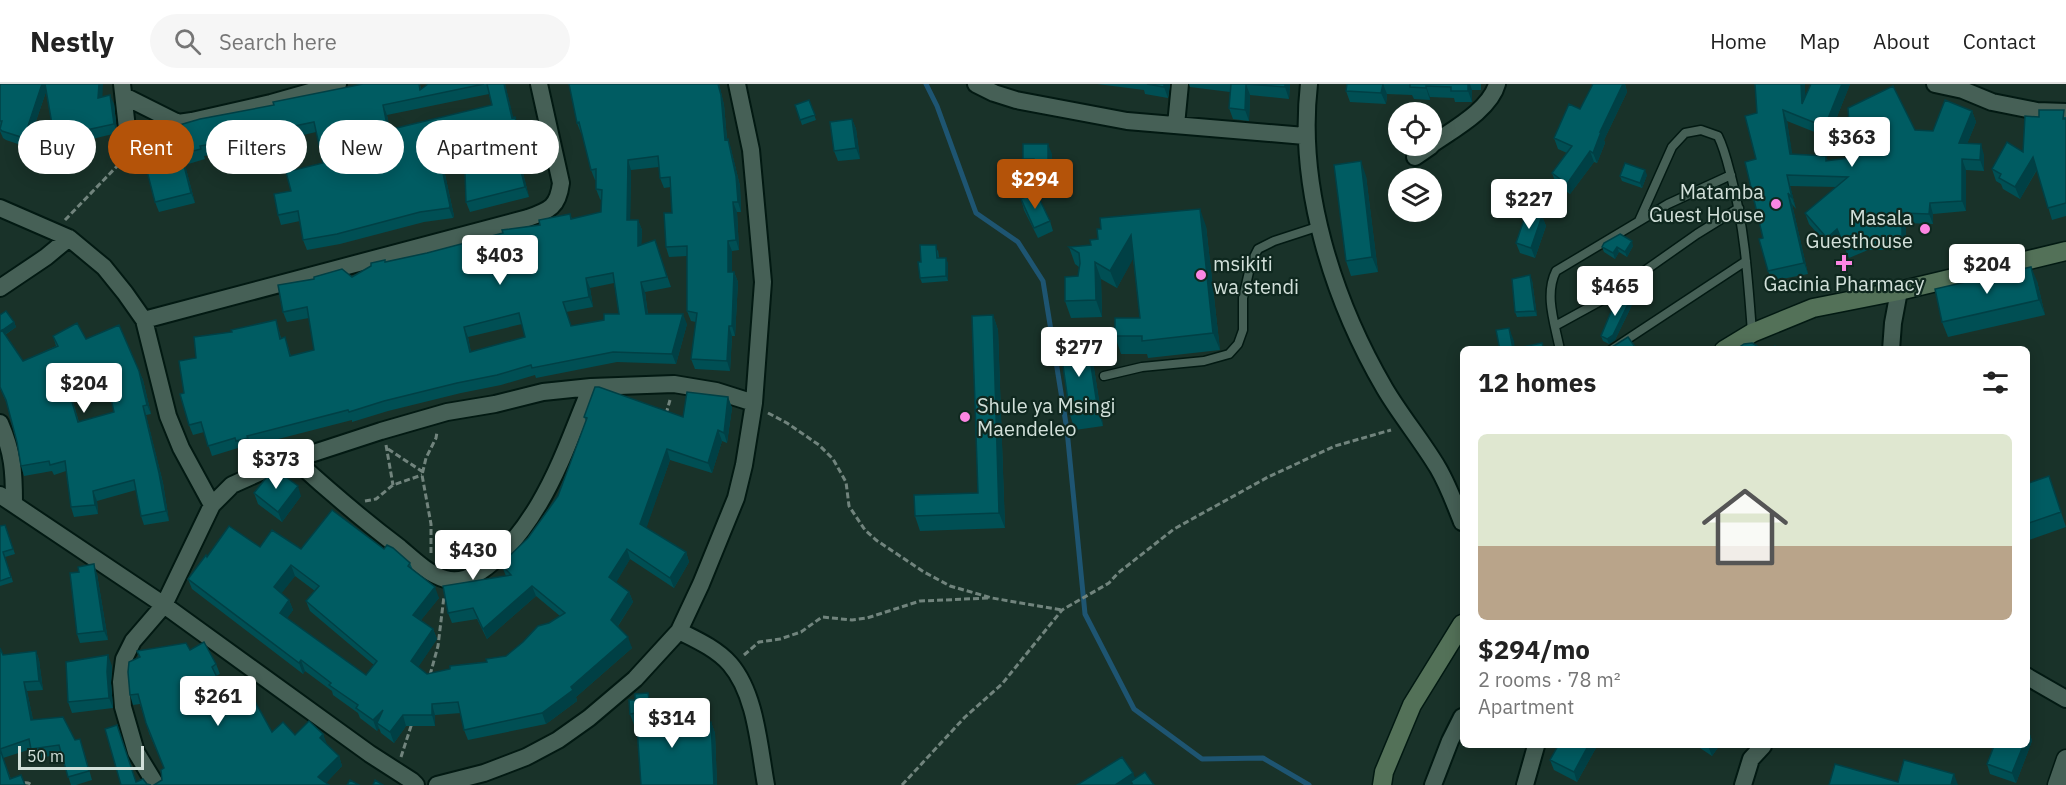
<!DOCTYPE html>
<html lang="en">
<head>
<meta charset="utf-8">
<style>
  :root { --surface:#fff; --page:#f6f6f6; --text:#222; --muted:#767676; --line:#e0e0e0; --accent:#b45309 }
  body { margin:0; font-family:"IBM Plex Sans",sans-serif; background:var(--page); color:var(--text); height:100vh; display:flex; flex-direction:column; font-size:22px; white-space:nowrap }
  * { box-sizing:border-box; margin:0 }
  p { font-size:20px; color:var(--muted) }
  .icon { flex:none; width:33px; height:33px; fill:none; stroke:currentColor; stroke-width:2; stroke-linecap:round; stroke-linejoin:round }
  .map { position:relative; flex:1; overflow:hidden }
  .details { position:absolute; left:1460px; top:262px; width:570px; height:402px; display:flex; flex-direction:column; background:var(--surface); border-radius:9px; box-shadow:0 3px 15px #0003 }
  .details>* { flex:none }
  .guide { position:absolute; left:18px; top:36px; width:570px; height:54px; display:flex; gap:12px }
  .controls { position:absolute; left:1388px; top:18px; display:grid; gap:12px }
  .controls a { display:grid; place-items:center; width:54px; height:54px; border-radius:50%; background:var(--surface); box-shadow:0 3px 15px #0003; font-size:30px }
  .scale { position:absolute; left:18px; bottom:15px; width:126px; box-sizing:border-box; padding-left:6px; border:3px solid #d2e0da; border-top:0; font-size:16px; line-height:21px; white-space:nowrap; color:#d2e0da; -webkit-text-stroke:4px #0f281f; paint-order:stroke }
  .price { position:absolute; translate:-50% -51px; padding:0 14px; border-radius:6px; background:#fff; color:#222; font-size:20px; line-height:39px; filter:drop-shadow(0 2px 3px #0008) }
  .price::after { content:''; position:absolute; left:50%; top:36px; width:18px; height:14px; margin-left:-9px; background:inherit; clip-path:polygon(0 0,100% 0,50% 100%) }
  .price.current { background:var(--accent); color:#fff }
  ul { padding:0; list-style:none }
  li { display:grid; align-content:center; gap:12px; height:318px; padding:0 18px }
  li+li { border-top:2px solid var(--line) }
  li span { display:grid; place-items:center; height:186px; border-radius:9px; color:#555 }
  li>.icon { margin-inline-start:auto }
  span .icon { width:108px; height:108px; fill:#fffc; stroke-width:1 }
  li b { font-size:26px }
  h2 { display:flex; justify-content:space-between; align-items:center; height:72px; padding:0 18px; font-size:26px }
  .chip { padding:0 21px; border-radius:27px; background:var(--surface); box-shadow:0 3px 15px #0003; font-size:21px; line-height:54px }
  .chip.current { background:var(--accent); color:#fff }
  header { display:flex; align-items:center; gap:36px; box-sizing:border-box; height:84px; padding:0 30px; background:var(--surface); border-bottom:2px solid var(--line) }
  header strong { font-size:28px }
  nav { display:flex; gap:33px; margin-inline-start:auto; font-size:21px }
  .search { width:420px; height:54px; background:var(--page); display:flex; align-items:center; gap:15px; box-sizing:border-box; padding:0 21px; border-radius:33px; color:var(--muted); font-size:22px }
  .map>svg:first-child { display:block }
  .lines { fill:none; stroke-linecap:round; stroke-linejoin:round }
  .stream { stroke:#1e5572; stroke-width:5 }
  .service-casing { stroke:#021912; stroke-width:11 }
  .minor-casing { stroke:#021912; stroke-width:20 }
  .tertiary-casing { stroke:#021912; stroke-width:21 }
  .secondary-casing { stroke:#021912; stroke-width:21 }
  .path { stroke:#71847d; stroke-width:3; stroke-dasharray:6 3; stroke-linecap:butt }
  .service { stroke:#466056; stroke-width:8 }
  .minor { stroke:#466056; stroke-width:16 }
  .tertiary { stroke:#466056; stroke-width:18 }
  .secondary { stroke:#537158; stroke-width:18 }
  .wall { fill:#004f54; fill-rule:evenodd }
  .shaded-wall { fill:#004045 }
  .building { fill:#005c62; stroke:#004045; stroke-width:1.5; fill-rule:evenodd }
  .poi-dot { fill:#fc86e3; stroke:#0f281f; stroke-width:2 }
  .labels { text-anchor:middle; stroke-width:4.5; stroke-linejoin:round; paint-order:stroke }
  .poi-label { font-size:20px; fill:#d2e0da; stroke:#0f281f; text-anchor:end }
</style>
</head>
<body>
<header>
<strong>Nestly</strong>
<div class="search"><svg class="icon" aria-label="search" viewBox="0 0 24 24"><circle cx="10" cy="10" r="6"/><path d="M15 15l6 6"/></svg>Search here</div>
<nav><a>Home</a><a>Map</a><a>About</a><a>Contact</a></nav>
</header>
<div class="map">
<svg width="2066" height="701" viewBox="0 0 2066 701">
  <rect width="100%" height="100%" fill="#193229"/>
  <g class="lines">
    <!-- stream -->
    <path class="stream" d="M926,0L937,22L976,129L1018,158L1043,197L1067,346L1085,530L1134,625L1202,675L1263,674L1309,701"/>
    <defs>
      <path id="service" d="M1639,137L1672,63L1685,49L1701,46L1718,52C1725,66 1728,81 1732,96C1745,146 1748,197 1752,248
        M1555,242L1606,214L1697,150L1739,124
        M1560,266C1555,240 1544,211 1556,187L1668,120L1731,91
        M1611,266L1746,177
        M1104,292L1142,283L1204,277L1229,270L1238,260L1243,246V214L1251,179L1258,165L1274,157L1320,142"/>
      <path id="minor" d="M122,0L129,62L151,54L178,39
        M976,0L994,9L1016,16L1127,37L1305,52
        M1309,0C1297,103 1333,216 1385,305C1401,332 1422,357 1438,384C1448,401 1455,420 1462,438
        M1935,0L1963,6L1992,18L2037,27L2066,28
        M124,12L178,39L192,37L271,19L338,0
        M1176,41L1180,0
        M1431,61C1452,46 1490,26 1497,0
        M1415,73L1431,62
        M0,124L69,154L104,183L125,209L144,236L168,332L181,364L212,421
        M0,204L46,173L69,154
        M144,236L528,134C550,126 558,123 561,99L539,0
        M1891,266L1893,239L1899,207
        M0,339C13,369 14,387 14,419
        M295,376C329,407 363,436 400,464C413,475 428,490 445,495C481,506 523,447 539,420C561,383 575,341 591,303
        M0,411L164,521L370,670L412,697L416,701
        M679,547C697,556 717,565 730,580C756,610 759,663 766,701
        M2026,592L2066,615
        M156,701L136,668L123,623L121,598L124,575L133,557L164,521L212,421L232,401L274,382L381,347L447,328L495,320L543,308L591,303L674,300L716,307L754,319
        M437,701L484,689L526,673L558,656L589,634L635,595L679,547L701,500L736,414L744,381L754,319L763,198L751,66L737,0
        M1433,701L1450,657L1462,633
        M1525,701L1536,662
        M1743,701L1751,675L1763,662"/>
      <path id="tertiary" d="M2057,701L2066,675"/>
      <path id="secondary" d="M1724,266L1752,249L1813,224L1899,207L2066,167
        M1382,701L1384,688L1412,621L1462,540"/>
    </defs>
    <!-- service casing -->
    <use href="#service" class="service-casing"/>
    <!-- minor casing -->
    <use href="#minor" class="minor-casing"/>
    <!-- tertiary casing -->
    <use href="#tertiary" class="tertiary-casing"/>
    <!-- secondary casing -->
    <use href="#secondary" class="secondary-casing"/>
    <!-- path -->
    <path class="path" d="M65,136L123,76
      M768,329L787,339L819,361L833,375L846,398L849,422L865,446L876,456L924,488L950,502L992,514L1062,526
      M666,330L670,316
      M386,361L393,401
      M388,365L423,388
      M365,417L376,415L393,401L422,391
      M431,469V440L422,391L426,374L436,354L437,348
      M744,571L759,558L780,555L801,548L822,533L852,536L867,534L920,517L990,514
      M430,591L438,562L444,512
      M401,673L412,639
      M16,701C21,699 27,697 32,701
      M902,701L965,633L1002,600L1062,526L1109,499L1118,489L1174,445L1268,393L1335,362L1391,346"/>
    <!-- service -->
    <use href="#service" class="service"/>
    <!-- minor -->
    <use href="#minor" class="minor"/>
    <!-- tertiary -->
    <use href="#tertiary" class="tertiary"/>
    <!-- secondary -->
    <use href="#secondary" class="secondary"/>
  </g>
  <!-- wall -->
  <path class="wall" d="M0,0L102,13L114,20L117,49L72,60L69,53L63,54L61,48L56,49L52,40L46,8L27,63L6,56L3,54L0,47Z
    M363,0H420L421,5L428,0H505L513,34L519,44L525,69L468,72L464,62V53L438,58L454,132L453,134L424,138L340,160L307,166L303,156L300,137L281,141L278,131L291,107L323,79L316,48L278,57L279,58L204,72L205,75L185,81L195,119L159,128L155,118L170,82L160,48ZM489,10L492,21L390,46L387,31Z
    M569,0H719L724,21L727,55L731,65L740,102L741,128H737L739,166L732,167V188H734L738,198L735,252H732L730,287L695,285L691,275L696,238L691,237L687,227V172L669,173L666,163L672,129L671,103L664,104L660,94L659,83L631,86L630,136H638L642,146L641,161L655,156L671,203L645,208L648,230L687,240L676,280L617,278L536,294L535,291L501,301L461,309L388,327L352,338V336L251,362L252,364L239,367L238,364L212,372L204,348L193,351L189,341L184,309L196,274L232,248L276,236L281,254L285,253L291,272L314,266L309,234L287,238L283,228L352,193L385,178L427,169L540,141L570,130L572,135L601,128V116L600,115L596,105V96H595L591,86L582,49H581L577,39ZM614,199L619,230L604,236L571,242L566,228L593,223L590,204ZM522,240L525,253L471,268L468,253Z
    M1097,0H1170L1168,14L1145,10L1144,6Z
    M1189,0H1290L1289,15L1250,11L1249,37L1233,35L1229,24L1230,8L1190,3Z
    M1347,0H1481V6H1472V18H1455L1454,14L1430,13V16L1414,15L1412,11L1387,10L1386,20L1350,18L1346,7Z
    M1592,0H1625L1627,8L1604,56L1605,59L1597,79L1594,78L1570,110L1556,100L1552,89L1567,69L1558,65L1554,54L1580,25L1592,2Z
    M1850,0L1831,48L1829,47L1827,53L1787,37L1792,71L1826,72L1828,77L1856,73V49H1853L1849,39L1848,24L1915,46L1933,47L1972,27L1976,38L1967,60L1984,71V87L1966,86V127L1933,130V140L1906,139V163H1901V166H1868L1849,174L1841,156L1831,165L1809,140L1805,129L1836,103L1790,102L1796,125L1792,120L1808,190L1772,197L1768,187L1763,154L1756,75L1757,29L1805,12Z
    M809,16L816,36L802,41L795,21Z
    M2039,33H2066V132L2052,136L2037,86L2020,115L2003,105L2001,100L1996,97L1992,85L2023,68Z
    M852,35L856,45L860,75L838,77L834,67Z
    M1052,70V103L1038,104L1034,93V85H1027L1023,75Z
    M522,85L529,113L470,128L466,118Z
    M1647,91L1642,104L1622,97L1620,92Z
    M1366,92L1378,188L1351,192L1346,177Z
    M1021,115L1050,137L1053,147L1038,154L1024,126Z
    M1542,132L1546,142L1535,174L1520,169L1516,159Z
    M1206,142L1220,266L1148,274L1147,270H1121L1115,252L1140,234L1133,174L1117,204L1101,195L1102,233L1071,234L1065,217L1078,192L1079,183L1075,180L1069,163L1091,161Z
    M1633,162L1627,173L1619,168L1615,175L1604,168L1602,163Z
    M938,166L939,174L948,179V197L922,199L920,194L921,178Z
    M1532,196L1537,232L1517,233L1515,228Z
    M2037,197L2045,231L1948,253L1942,238Z
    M1632,221L1615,256L1609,260L1603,257L1601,252Z
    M0,231L14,238L16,243L5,251L23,277L56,262L53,252L86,255L139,287L143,296L151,330L146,331L163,399L169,437L144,441L141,432L136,406L97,417L98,430L74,433L71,423L66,387L54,391L52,387L24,392L21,382L17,358L7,320L0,304ZM106,292L114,328L79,338L71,311Z
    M993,231L998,246L1005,444L920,447L915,432L978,409Z
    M1092,271L1103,342L1075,346L1070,331Z
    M728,313L732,324L727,359L722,357L712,389L670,376L646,444L686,468L689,478L674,504L630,475L616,498L629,508L633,518L618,542L632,564L576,613L577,617L546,640L468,656L464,646L461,629L435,631V642H406L394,659L381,649L379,644L377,647L360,634L358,629L333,611L332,607L305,587L303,590L192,505L188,495L207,473L260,463L301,465H384L410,479L413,486L439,514L421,536L433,545L437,555L418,583L427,590L487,578L506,572L549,539L560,532L536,512L487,555L477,535L452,539L448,529L506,492L501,480L528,454L558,412L586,337L584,333H683ZM295,492L315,507L306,517L310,527L374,581L366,591L287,534L293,526L289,516L281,509Z
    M2049,392L2066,443L2026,457V400Z
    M254,409L301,412L282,438L258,420Z
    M5,441L15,470L5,473L13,498L0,502V442Z
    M97,490L108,556L80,559L77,550Z
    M0,564L3,571L36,567L39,576L43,606L27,607L33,636L75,656L83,664L92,696L76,701H71L61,670L34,675L31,665L3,674L11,695L0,701Z
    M190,566L216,580L220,590L216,592L227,614L272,648L295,651L323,650L326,660L339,672L342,682L326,699L162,696L164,684L149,649L140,620L133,621L130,611L139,574L137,567Z
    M112,582L111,599L113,624L72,629L68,618Z
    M650,615L656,626L658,640L711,638L715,649L717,701H641L637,641H634L630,630Z
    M2029,647L2032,657L2016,699L1990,690L1987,680Z
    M1597,662L1577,698L1554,686L1550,676Z
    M1697,662H1719L1712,672Z"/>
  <!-- shaded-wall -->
  <path class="shaded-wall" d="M42,0H45L47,5L27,63L24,54Z
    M99,0H103L102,23L98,14Z
    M504,0H505L516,44L512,34Z
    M718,0H719L724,21L728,66L725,56Z
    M1164,0H1170L1168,14L1164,3Z
    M1246,0L1250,11L1249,37L1245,26Z
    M1285,0H1290L1289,15L1285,3Z
    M1383,0L1387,10L1386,20L1381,9Z
    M1468,0H1470L1472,6V18L1468,7Z
    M1620,0H1625L1627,8L1604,56L1605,59L1597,79L1593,69L1600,48Z
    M1801,0H1805L1806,31L1802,20Z
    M1842,0H1850L1831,48L1827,37Z
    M1426,2L1430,13V16L1426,4Z
    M110,11L114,20L117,49L114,40Z
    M383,21L387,31L392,57L388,46Z
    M1783,26L1787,37L1794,81L1790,70Z
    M1972,27L1976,38L1963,70L1959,59Z
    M515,33L519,44L525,69L521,58Z
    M852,35L856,45L860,75L856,64Z
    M1825,36L1829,47L1827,53L1823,42Z
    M434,47L438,58L454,132L453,134L449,124Z
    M728,55L731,65L740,102L741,128L738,118Z
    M1048,60L1052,70V103L1048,93Z
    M1981,60L1984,71V87L1980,76Z
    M1590,67L1594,78L1570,110L1567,100Z
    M181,70L185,81L195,119L191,109Z
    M2033,73L2037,85L2020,115L2015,103Z
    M518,75L522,85L529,113L525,103Z
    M1962,75L1966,86V127L1962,117Z
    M628,76L631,86L630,146L627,136Z
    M1361,77L1366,92L1378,188L1372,173Z
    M1645,86L1647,91L1642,104L1640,99Z
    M1787,91L1790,102L1796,125L1792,114Z
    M1788,109L1792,120L1808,190L1804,179Z
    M733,118L737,128L739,166L736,156Z
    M1930,119L1933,130V140L1929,130Z
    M1200,125L1206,142L1220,266L1213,249Z
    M1902,129L1906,139V163L1902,152Z
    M1542,132L1546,142L1535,174L1531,164Z
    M638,136L642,146L641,172L638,162Z
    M1837,145L1841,156L1831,165L1827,154Z
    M1131,151L1137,168L1117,204L1110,187Z
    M1897,152L1901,163V166L1897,155Z
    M728,157L732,167V198L728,188Z
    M1632,157L1633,162L1627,173L1625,168Z
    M1617,163L1619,168L1615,175L1613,169Z
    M946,174L948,179V197L946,192Z
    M1095,178L1101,195L1102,233L1096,216Z
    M2031,183L2037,197L2045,231L2039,216Z
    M734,188L738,198L735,252L732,242Z
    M1530,191L1532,196L1537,232L1535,227Z
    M586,194L590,204L593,223L589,213Z
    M641,198L645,208L649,240L646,230Z
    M1630,216L1632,221L1615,256L1609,260L1607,255Z
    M683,230L687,240L676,280L672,270Z
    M993,231L998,246L1005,444L999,429Z
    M14,238L16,243L0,254V248Z
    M729,242L732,252L730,287L727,277Z
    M464,243L468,253L473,278L470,268Z
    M1509,244L1514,257L1515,266H1513Z
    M1087,256L1092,271L1103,342L1098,327Z
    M139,287L143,296L151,330L147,321Z
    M728,313L732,324L727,359L724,349Z
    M143,322L146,331L163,399L169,437L166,427Z
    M718,346L722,357L712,389L708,379Z
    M667,365L670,376L644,451L640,440Z
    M298,402L301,412L282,438L278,428Z
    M93,407L97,417L98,430L95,421Z
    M627,465L630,475L613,504L609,493Z
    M686,468L689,478L674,504L670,494Z
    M94,480L97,490L108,556L104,547Z
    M291,481L295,492L278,514L274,503Z
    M532,502L536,512L487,555L483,545Z
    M435,503L439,514L417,541L413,531Z
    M629,508L633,518L615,546L611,536Z
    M289,516L293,526L283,540L280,529Z
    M433,545L437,555L415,588L411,577Z
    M628,553L632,564L576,613L577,617L546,640L542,629Z
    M36,567L39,576L43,606L39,597Z
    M108,571L112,582L111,599L113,624L109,614L107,588Z
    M301,576L305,587L303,590L299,579Z
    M24,598L27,607L35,645L31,636Z
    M652,615L656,626L659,651L654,640Z
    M432,620L435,631V642L432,631Z
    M383,626L377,639L379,644L377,647L373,636Z
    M403,631L406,642L394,659L390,648Z
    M711,638L715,649L717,701H714Z
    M2029,647L2032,657L2016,699L2012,689L2023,662H2026V653Z
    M323,650L327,660L320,654Z
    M1588,662H1597L1577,698L1574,688Z
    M1708,662H1719L1712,672Z
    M339,672L342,682L324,701L318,693Z
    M1133,689L1138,701L1131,697L1132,701H1115Z
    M1954,690L1958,701H1951Z"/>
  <!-- building -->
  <path class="building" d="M0,0H42L24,54L2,47L0,45L2,37H0Z
    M45,0H99L98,14L110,11L114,40L68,50L67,43L60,44L59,38L52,40Z
    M363,0H419L420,6L428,0H484L383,21L388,46L492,21L487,0H504L512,34L515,33L521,58L464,62L463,42L434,47L450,122L449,124L420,128L337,150L303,156L298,127L278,131L274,110L291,107L286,88L323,79L314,38L275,46V48L200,62L201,65L181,70L191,109L155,118L147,87L170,82L160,48L169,44L200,35L274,21L273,18Z
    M569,0H718L721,11L725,56L728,55L736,92L738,118H733L736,156L728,157V188H734L732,242H729L727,277L691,275L697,229L687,227V162L666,163L664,129H672L670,93L660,94L658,72L628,76L627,136H638V162L655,156L667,193L641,198L646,230H683L672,270L613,268L532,284L531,281L497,291L457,299L384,317L349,328L348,326L247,352L248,354L236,357L235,354L208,362L201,338L189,341L180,310L184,309L179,277L196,274L194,253L232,248L231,246L276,236L280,255L285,253L290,272L314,266L307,223L283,228L278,201L314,195V193L342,185L352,193L371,182V179L385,176V178L427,169L503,149L502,146L540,141L539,136L570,130L571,135L601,128L602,106L596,105V85L591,86L579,38L577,39ZM613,189L619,230H604V236L571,242L563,218L589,213L586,194ZM519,229L525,253L470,268L464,243Z
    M1147,0H1164V3Z
    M1231,0H1285V3L1246,0L1245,26L1229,24Z
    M1347,0H1383L1381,9L1346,7Z
    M1410,0H1468V7H1451V3L1426,2V4L1410,3Z
    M1593,0H1623L1600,48H1601L1593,69L1590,67L1567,100L1552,89L1572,62L1554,54L1569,20L1580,25Z
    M1755,0H1801L1802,20L1811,0H1842L1827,37L1825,36L1823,42L1783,26L1790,70L1826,72V77L1856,73V38L1849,39L1848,24L1893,2L1915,46L1933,47L1945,16L1972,27L1959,59L1981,60L1980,76L1962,75V117L1930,119L1929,130L1902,129V152H1897V155H1864L1845,163L1837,145L1827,154L1805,129L1848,93L1787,91L1792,114L1788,109L1804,179L1768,187L1759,155L1763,154L1745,78L1756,75L1745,32L1757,29Z
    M809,16L815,31L800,36L795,21Z
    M2039,26H2064L2063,35H2066V119L2048,124L2033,73L2015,103L1999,94L2001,90L1992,85L2007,58L2023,68L2025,32L2039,33Z
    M852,35L856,64L834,67L830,38Z
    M1023,60H1048V93H1034V75H1023Z
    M518,75L525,103L466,118L465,88Z
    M1361,77L1372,173L1346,177L1334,81Z
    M1625,79L1645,86L1640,99L1620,92Z
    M1036,108L1050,137L1034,144L1021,115Z
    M1200,125L1213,249L1142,257V252H1115V234H1140L1131,151L1110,187L1095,178L1096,216L1065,217V193L1078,192L1080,179L1079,169L1069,163L1091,161L1090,156L1098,155L1097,145H1101L1100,134Z
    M1527,127L1542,132L1531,164L1516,159Z
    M1620,150L1632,157L1625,168L1617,163L1613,169L1602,163L1604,159Z
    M920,161H936L937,174H946V192L920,194L918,178H921Z
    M2031,183L2039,216L1942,238L1935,205Z
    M1530,191L1535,227L1515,228L1512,195Z
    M1618,211L1630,216L1613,251L1607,255L1601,252Z
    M6,227L14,238L0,248V231Z
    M993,231L999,429L915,432L914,411L978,409L972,232Z
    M77,239L86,255L119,241L139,287L147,321L143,322L159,389L166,427L141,432L134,396L93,407L95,421L71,423L65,377L50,381L49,377L21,382L17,358L6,316L0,303V248L2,246L23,277L58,262L53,252ZM104,282L114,328L78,338L67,301Z
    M1509,244L1513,265L1542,259L1544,266H1500L1496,246Z
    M1628,253L1635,263L1632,266H1605L1609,265Z
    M1087,256L1098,327L1070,331L1060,260Z
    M1752,259L1764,266H1735L1744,260Z
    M1775,262L1778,266H1768Z
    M595,303H599L683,333L687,308L728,313L724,349L718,346L708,379L667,365L640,440L686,468L670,494L627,465L609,493L629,508L611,536L628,553L571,603L573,606L542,629L464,646L458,618L432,620V631H403L390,648L377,639L383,626L373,636L356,624L358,621L329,601L331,599L301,576L299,579L188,495L206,471L207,473L229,442L260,463L272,446L301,465L332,426L384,465L387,461L393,464L410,479L408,482L435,503L413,531L433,545L411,577L427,590L450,585V582L487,578L486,575L506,572L523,558L538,542L549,539L565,529L532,502L483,545L473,524L448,529L443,502L511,491L501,480L528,454L558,412L587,334L584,333ZM291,481L319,502L306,517L377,577L366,591L280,529L289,516L274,503Z
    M274,384L298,402L278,428L254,409Z
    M2049,392L2061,428L2026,440V400Z
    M5,441L13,465L3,468L11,493L0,497V442Z
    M94,480L104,547L77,550L70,489L79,488L78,483Z
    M204,558L216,580L212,583L227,614L247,603L272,648L283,638L295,651L309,637L323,650L320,654L339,672L318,693L329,701H154L162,696L161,686L164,684L146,639L138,610L130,611L128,588L129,578L140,573L137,567L186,559L190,566Z
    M0,564L3,571L36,567L39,597L24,598L31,636L63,633L75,656L80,655L89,687L68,693L59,661L31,665L29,655L0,665L10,695L21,691L25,701H0Z
    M108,571L107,588L109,614L68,618L66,578Z
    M648,609L649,615H652L654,640L711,638L714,701H641L636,629L630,630L629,616H635V610Z
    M117,641L136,698L143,695L147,700L151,701H121L105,645Z
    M1558,662H1588L1574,688L1550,676Z
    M1994,662H2023L2012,689L1987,680Z
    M1122,673L1133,689L1115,701H1077Z
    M1904,676L1954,690L1951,701H1829L1835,680L1898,698Z
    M1145,688L1154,701H1133L1131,697Z
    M350,696L359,701H347Z
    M375,696L383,701H373Z"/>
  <!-- markers -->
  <g class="poi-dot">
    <circle cx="1776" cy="120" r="6"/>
    <circle cx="1925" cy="145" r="6"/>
    <path d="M1841 170h6v6h6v6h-6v6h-6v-6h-6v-6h6z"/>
    <circle cx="1201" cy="191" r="6"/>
    <circle cx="965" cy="333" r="6"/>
  </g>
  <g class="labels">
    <!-- poi labels -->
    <g class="poi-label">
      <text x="1764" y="115">Matamba<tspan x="1764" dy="23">Guest House</tspan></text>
      <text x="1913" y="141">Masala<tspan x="1913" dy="23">Guesthouse</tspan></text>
      <text x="1213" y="187" text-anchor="start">msikiti<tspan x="1213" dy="23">wa stendi</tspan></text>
      <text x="1844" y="207" text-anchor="middle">Gacinia Pharmacy</text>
      <text x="977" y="329" text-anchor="start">Shule ya Msingi<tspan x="977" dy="23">Maendeleo</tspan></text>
    </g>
  </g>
</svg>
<div class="controls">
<a><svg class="icon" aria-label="locate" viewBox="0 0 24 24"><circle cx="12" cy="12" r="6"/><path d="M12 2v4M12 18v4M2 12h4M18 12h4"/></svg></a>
<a><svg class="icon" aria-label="layers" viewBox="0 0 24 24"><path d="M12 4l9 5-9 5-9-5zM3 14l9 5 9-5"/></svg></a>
</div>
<div class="scale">50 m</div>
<b class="price" style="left:1852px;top:84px">$363</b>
<b class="price current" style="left:1035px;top:126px">$294</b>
<b class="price" style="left:1529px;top:146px">$227</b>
<b class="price" style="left:500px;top:202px">$403</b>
<b class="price" style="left:1987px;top:211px">$204</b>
<b class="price" style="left:1615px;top:233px">$465</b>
<b class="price" style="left:1079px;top:294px">$277</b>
<b class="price" style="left:84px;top:330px">$204</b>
<b class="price" style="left:276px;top:406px">$373</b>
<b class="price" style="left:473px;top:497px">$430</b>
<b class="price" style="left:218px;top:643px">$261</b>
<b class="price" style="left:672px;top:665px">$314</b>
<div class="guide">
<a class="chip">Buy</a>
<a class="chip current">Rent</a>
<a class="chip">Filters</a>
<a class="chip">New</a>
<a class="chip">Apartment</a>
</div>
<section class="details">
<h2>12 homes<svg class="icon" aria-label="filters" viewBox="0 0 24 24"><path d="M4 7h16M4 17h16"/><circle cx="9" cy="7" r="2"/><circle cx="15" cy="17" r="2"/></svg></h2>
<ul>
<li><span style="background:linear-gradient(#dfe7d0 60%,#b9a48a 0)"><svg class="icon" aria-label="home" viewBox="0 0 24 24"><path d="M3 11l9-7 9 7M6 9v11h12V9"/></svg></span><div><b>$294/mo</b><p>2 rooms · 78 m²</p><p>Apartment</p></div></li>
</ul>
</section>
</div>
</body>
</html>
